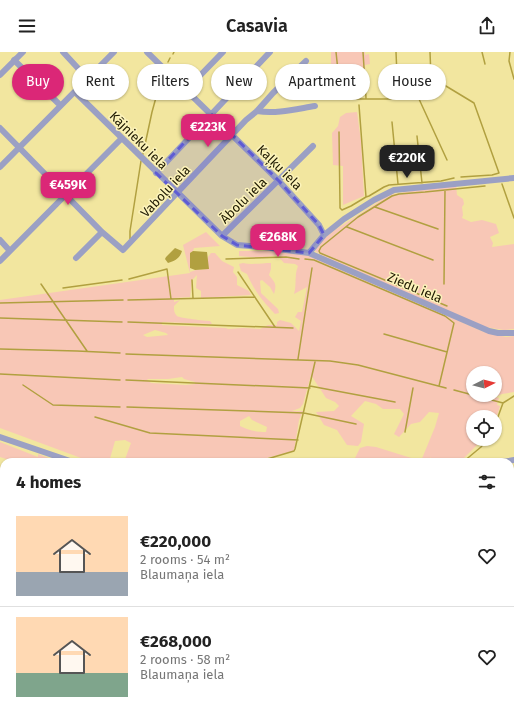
<!DOCTYPE html>
<html lang="en">
<head>
<meta charset="utf-8">
<style>
  :root { --surface:#fff; --page:#f2f2f2; --text:#222; --muted:#767676; --line:#e0e0e0; --accent:#db2777 }
  body { margin:0; font-family:"Fira Sans",sans-serif; background:var(--page); color:var(--text); height:100vh; display:flex; flex-direction:column; font-size:15px; white-space:nowrap }
  * { box-sizing:border-box; margin:0 }
  p { font-size:13px; color:var(--muted) }
  .icon { flex:none; width:22px; height:22px; fill:none; stroke:currentColor; stroke-width:2; stroke-linecap:round; stroke-linejoin:round }
  .map { position:relative; flex:1; overflow:hidden }
  .panel { position:absolute; left:0px; top:406px; width:514px; height:256px; display:flex; flex-direction:column; background:var(--surface); border-radius:12px 12px 0 0; box-shadow:0 1px 3px #0004 }
  .panel>* { flex:none }
  .guide { position:absolute; left:12px; top:12px; width:490px; height:36px; display:flex; gap:8px }
  .needle { width:26px; rotate:84deg }
  .buttons { position:absolute; left:466px; top:314px; display:grid; gap:8px }
  .buttons a { display:grid; place-items:center; width:36px; height:36px; border-radius:50%; background:var(--surface); box-shadow:0 1px 3px #0004; font-size:20px }
  .price { position:absolute; translate:-50% -34px; padding:0 9px; border-radius:8px; background:var(--accent); color:#fff; font-size:13px; line-height:26px; filter:drop-shadow(0 1px 2px #0008) }
  .price::after { content:''; position:absolute; left:50%; top:24px; width:12px; height:9px; margin-left:-6px; background:inherit; clip-path:polygon(0 0,100% 0,50% 100%) }
  .price.on { background:#222; color:#fff }
  ul { padding:0; list-style:none }
  li { display:flex; align-items:center; gap:12px; height:100px; padding:0 16px }
  li+li { border-top:1px solid var(--line) }
  li span { display:grid; place-items:center; flex:none; width:112px; height:80px; border-radius:0px; color:#555 }
  li>.icon { margin-inline-start:auto }
  span .icon { width:48px; height:48px; fill:#fffc; stroke-width:1 }
  li b { font-size:17px }
  h2 { display:flex; justify-content:space-between; align-items:center; height:48px; padding:0 16px; font-size:17px }
  .pill { padding:0 14px; border-radius:18px; background:var(--surface); box-shadow:0 1px 3px #0004; font-size:14px; line-height:36px }
  .pill.on { background:var(--accent); color:#fff }
  header { display:flex; justify-content:space-between; align-items:center; height:52px; padding:0 16px; background:var(--surface); font-size:18px; font-weight:600 }
  .map>svg:first-child { display:block }
  .green { fill:#f8c7b6; fill-rule:evenodd }
  .water { fill:#b1a040 }
  .lines { fill:none; stroke-linecap:round; stroke-linejoin:round }
  .stream { stroke:#b1a040; stroke-width:1.5 }
  .minor { stroke:#9ba0c4; stroke-width:6 }
  .marked { fill:#5f5cd4; fill-opacity:0.2; stroke:#5f5cd4; stroke-width:3; stroke-dasharray:8 5; stroke-linejoin:round }
  .labels { text-anchor:middle; stroke-width:3; stroke-linejoin:round; paint-order:stroke }
  .street-label { font-size:13px; fill:#1e1900; stroke:#fcf3ba }
</style>
</head>
<body>
<header><svg class="icon" aria-label="menu" viewBox="0 0 24 24"><path d="M4 6h16M4 12h16M4 18h16"/></svg>Casavia<svg class="icon" aria-label="share" viewBox="0 0 24 24"><path d="M12 15V3M7 8l5-5 5 5M5 13v7h14v-7"/></svg></header>
<div class="map">
<svg width="514" height="662" viewBox="0 0 514 662">
  <rect width="100%" height="100%" fill="#f2e69f"/>
  <!-- green -->
  <path class="green" d="M331,0H365V3L369,2L370,12L365,13L366,33L351,36L331,28Z
    M357,60L361,89L364,144L343,153V114L333,113L332,81L338,74L340,65L346,61Z
    M456,133L457,143L463,147L464,152L462,155L463,163L462,166L471,170L482,168L496,172L499,181L490,185L493,191L492,195L514,192V277L504,278L485,275L362,221L333,210L315,199L322,188L335,178L389,143L411,139Z
    M206,180L220,194L194,196L193,199L190,201V220L196,218L208,217V205L211,201H215L222,209L234,215L233,220L237,225V233L249,239L251,243L201,246V239L196,236L197,223L192,228L190,245L174,246V250L180,248L174,254C174,258 174,261 177,264C180,266 205,269 210,269L212,272L162,270V273L226,276L228,277L243,276L260,277L268,273H277V270L280,268L291,271L299,279L301,269L295,265L298,260H302L307,235L294,242C297,233 294,223 298,214L295,212L284,211L277,203L263,206L239,204V199H277L310,204L484,280L506,285L514,284V340L502,342L495,345L499,346L497,353L500,354L495,370V365H473V387H483L460,410H431V405L427,410H353L360,396L367,394L376,395L421,409L435,375L439,361L429,360L420,370L411,372L399,385L394,382L404,362L400,357H383L376,352L365,349L351,364L364,372L361,390L358,394L347,393L337,378L324,373L316,360L334,359L339,354L335,350L326,346L311,323L303,352L300,356L292,359H303L299,368L294,399L255,409L254,410H124L131,391L125,388L115,389L109,410H102L81,406L0,376V248L190,221L183,193ZM155,278L166,281L168,283L147,285L143,283ZM473,321H495V343H473ZM182,325L184,327L195,330V332L186,333L151,331L147,327H168ZM249,364L252,368L267,375L266,380C256,380 248,378 240,374V369Z
    M243,211C252,213 262,211 271,211V217L269,223C275,231 277,231 274,242L270,235L262,228L260,229L261,241L278,257L279,261L275,262C262,248 255,240 247,222L241,219L239,212Z
    M0,390L38,405V402L59,410C39,410 19,412 0,405Z
    M510,587L514,591V625L510,637Z
    M3,589L4,658H22L23,662H0V590Z
    M402,658H447L448,662H402Z
    M470,658H510V662H471Z"/>
  <!-- water -->
  <path class="water" d="M175,196L182,199C180,206 175,209 168,211L165,207L166,205Z
    M193,199L207,200L209,217L195,218L190,216V201Z"/>
  <g class="lines">
    <!-- stream -->
    <path class="stream" d="M336,0L341,47H408
      M363,0L366,46
      M396,0L398,46
      M430,0L431,25L474,51L499,121L492,123L461,125
      M482,0L485,12
      M510,0L509,9L514,27
      M173,2L174,0
      M168,10L170,6
      M416,47H425L428,44L433,26
      M419,47L447,108
      M359,53L366,145
      M392,70L398,132
      M339,80L340,153V156L342,158L351,154L366,145L369,144L384,135L389,133L441,129L454,126
      M417,84L422,131
      M143,102L152,60L163,20
      M502,132L514,166
      M375,155L438,177
      M347,175L433,208
      M130,187V179L141,109
      M226,207L286,205L299,207
      M305,207L314,208L445,264L454,271L439,334
      M238,220L275,275
      M129,227L167,217L171,247
      M192,228L193,246
      M41,232L87,299
      M444,232L445,138
      M63,236L122,228
      M128,248L255,245
      M0,251L123,248
      M447,254L320,201L319,199L321,195L358,165L392,144L399,142L425,140L485,134
      M0,266L122,270
      M128,270L293,276
      M384,282L447,300
      M0,297L77,299L120,301
      M126,302L330,309L358,313L446,336
      M298,307L312,216
      M0,322L120,328
      M126,328L310,336
      M23,333L53,353L120,355
      M310,334L395,350
      M454,338L503,351
      M127,355L304,361L356,372
      M95,365L150,381L298,388
      M495,373L503,351L514,344
      M405,380L413,336
      M257,410L294,399L295,397L315,310
      M463,410L481,395L487,387"/>
    <!-- minor -->
    <path class="minor" d="M63,0L87,26
      M147,0L279,129L319,173L324,183
      M14,8L60,53
      M0,23L23,0
      M186,38L223,0
      M75,40L222,184L237,193L263,195L309,201L324,183L344,167L374,148L394,138L514,126
      M257,59C277,62 296,57 315,54
      M0,76L102,180L123,198L246,68L257,59L273,41L306,9
      M0,115L114,0
      M156,121L270,0
      M222,184L313,94
      M0,188L10,199
      M309,201L489,279L498,281H514
      M76,206L102,180
      M0,209L122,86
      M0,385L73,410
      M502,410L514,408
      M510,450L514,449
      M510,534L514,533
      M0,562L4,578
      M25,658L26,662"/>
  </g>
  <!-- marked area -->
  <path class="marked" d="M211,62L279,129L319,173L324,183L309,201L237,193L222,184L156,121Z"/>
  <g class="labels">
    <!-- street labels -->
    <g class="street-label">
      <text transform="translate(139 88) rotate(45)" y="5">Kājnieku iela</text>
      <text transform="translate(280 115) rotate(45)" y="5">Kaļķu iela</text>
      <text transform="translate(165 139) rotate(-47)" y="5">Vaboļu iela</text>
      <text transform="translate(243 148) rotate(-44)" y="5">Ābolu iela</text>
      <text transform="translate(415 235) rotate(23)" y="5">Ziedu iela</text>
    </g>
  </g>
</svg>
<div class="buttons">
<a><svg class="needle" viewBox="-14 -14 28 28"><path d="M0-13l5 13h-10z" fill="#e53935"/><path d="M0 13l5-13h-10z" fill="#767676"/></svg></a>
<a><svg class="icon" aria-label="locate" viewBox="0 0 24 24"><circle cx="12" cy="12" r="6"/><path d="M12 2v4M12 18v4M2 12h4M18 12h4"/></svg></a>
</div>
<b class="price" style="left:208px;top:96px">€223K</b>
<b class="price on" style="left:407px;top:127px">€220K</b>
<b class="price" style="left:68px;top:154px">€459K</b>
<b class="price" style="left:278px;top:206px">€268K</b>
<div class="guide">
<a class="pill on">Buy</a>
<a class="pill">Rent</a>
<a class="pill">Filters</a>
<a class="pill">New</a>
<a class="pill">Apartment</a>
<a class="pill">House</a>
</div>
<section class="panel">
<h2>4 homes<svg class="icon" aria-label="filters" viewBox="0 0 24 24"><path d="M4 7h16M4 17h16"/><circle cx="9" cy="7" r="2"/><circle cx="15" cy="17" r="2"/></svg></h2>
<ul>
<li><span style="background:linear-gradient(#ffd9b3 70%,#9aa5b1 0)"><svg class="icon" aria-label="home" viewBox="0 0 24 24"><path d="M3 11l9-7 9 7M6 9v11h12V9"/></svg></span><div><b>€220,000</b><p>2 rooms · 54 m²</p><p>Blaumaņa iela</p></div><svg class="icon" aria-label="heart" viewBox="0 0 24 24"><path d="M12 20l-8-8c-3-5 5-10 8-4 3-6 11-1 8 4z"/></svg></li>
<li><span style="background:linear-gradient(#ffd9b3 70%,#7fa58c 0)"><svg class="icon" aria-label="home" viewBox="0 0 24 24"><path d="M3 11l9-7 9 7M6 9v11h12V9"/></svg></span><div><b>€268,000</b><p>2 rooms · 58 m²</p><p>Blaumaņa iela</p></div><svg class="icon" aria-label="heart" viewBox="0 0 24 24"><path d="M12 20l-8-8c-3-5 5-10 8-4 3-6 11-1 8 4z"/></svg></li>
</ul>
</section>
</div>
</body>
</html>
